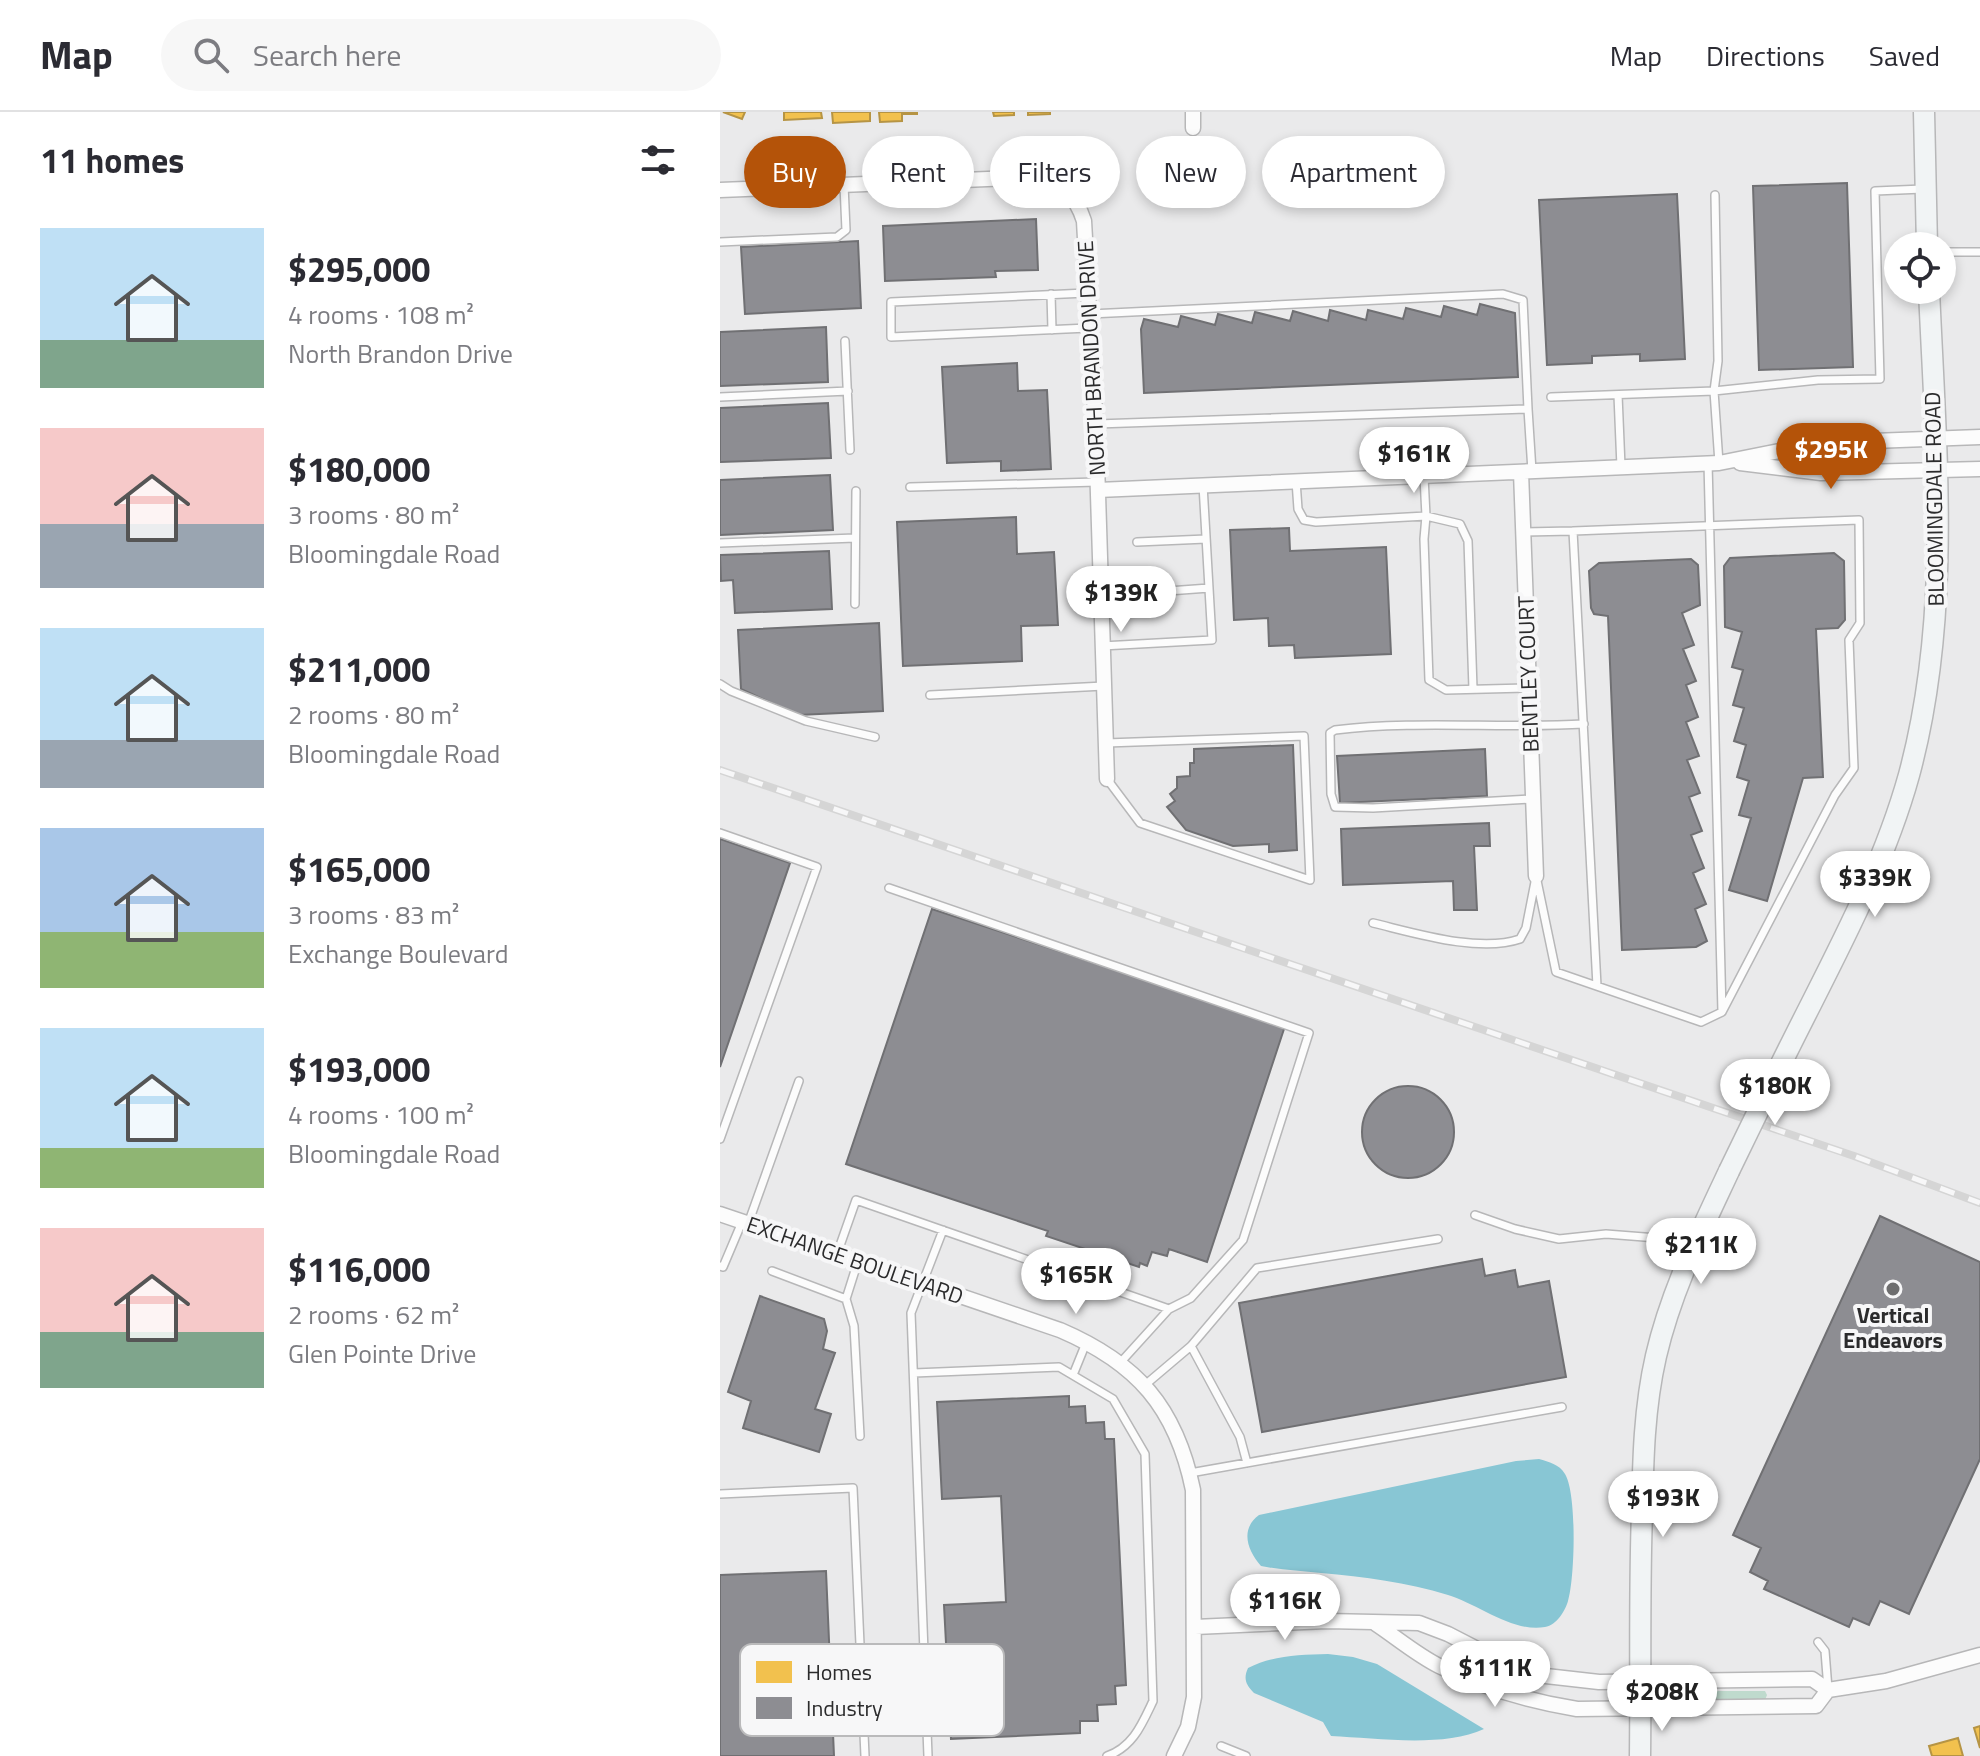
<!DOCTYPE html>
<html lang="en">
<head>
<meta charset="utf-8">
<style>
  :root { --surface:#fff; --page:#f7f7f7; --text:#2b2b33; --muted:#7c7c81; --line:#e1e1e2; --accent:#b45309 }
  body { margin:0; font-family:"Titillium Web",sans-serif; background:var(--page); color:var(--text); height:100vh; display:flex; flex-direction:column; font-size:30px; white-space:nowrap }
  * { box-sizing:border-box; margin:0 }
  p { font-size:26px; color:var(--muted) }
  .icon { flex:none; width:44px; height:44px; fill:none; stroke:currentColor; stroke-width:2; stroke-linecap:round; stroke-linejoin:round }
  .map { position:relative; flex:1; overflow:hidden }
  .panel { display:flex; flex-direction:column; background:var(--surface); width:720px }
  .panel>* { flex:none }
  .top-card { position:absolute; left:24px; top:24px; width:760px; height:72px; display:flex; gap:16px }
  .controls { position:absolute; left:1164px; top:120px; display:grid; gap:16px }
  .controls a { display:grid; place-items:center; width:72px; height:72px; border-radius:50%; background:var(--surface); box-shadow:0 4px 12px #0003; font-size:40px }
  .price { position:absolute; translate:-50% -68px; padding:0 18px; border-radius:28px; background:#fff; color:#222; font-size:26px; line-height:52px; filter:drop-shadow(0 2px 4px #0008) }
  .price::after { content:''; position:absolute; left:50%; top:48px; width:24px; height:18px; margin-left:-12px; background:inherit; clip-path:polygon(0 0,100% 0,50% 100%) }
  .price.current { background:var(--accent); color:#fff }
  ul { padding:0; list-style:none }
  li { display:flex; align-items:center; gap:24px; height:200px; padding:0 40px }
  li span { display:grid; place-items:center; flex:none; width:224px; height:160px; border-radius:0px; color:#555 }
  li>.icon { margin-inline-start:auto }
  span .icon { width:96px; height:96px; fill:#fffc; stroke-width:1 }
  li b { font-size:34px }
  h2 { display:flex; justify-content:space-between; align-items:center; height:96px; padding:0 40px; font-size:34px }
  .chip { padding:0 28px; border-radius:36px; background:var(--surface); box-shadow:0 4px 12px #0003; font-size:28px; line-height:72px }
  .chip.current { background:var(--accent); color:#fff }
  header { display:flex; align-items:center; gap:48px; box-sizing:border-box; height:112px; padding:0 40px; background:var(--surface); border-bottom:2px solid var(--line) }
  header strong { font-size:38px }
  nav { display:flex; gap:44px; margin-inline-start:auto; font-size:28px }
  .search { width:560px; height:72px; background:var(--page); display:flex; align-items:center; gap:20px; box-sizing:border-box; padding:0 28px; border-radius:44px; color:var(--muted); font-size:30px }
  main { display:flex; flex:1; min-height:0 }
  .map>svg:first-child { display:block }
  .green { fill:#bfdacd }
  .water { fill:#88c6d4 }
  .homes { fill:#f2c14e; stroke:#b69444; stroke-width:2 }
  .industry { fill:#8d8d92; stroke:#707073; stroke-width:2 }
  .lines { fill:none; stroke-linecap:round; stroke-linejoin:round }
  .service-casing { stroke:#b7b7b8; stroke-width:10 }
  .minor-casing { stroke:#b7b7b8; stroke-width:17 }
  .secondary-casing { stroke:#b7b7b8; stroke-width:23 }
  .service { stroke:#fcfcfc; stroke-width:7 }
  .minor { stroke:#fcfcfc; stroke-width:14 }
  .secondary { stroke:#f1f4f5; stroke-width:20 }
  .rail-casing { stroke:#d5d5d5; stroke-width:8 }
  .rail { stroke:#f7f7f8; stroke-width:5; stroke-dasharray:15; stroke-linecap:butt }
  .secondary-bridge-casing { stroke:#b7b7b8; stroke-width:23; stroke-linecap:butt }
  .secondary-bridge { stroke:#f1f4f5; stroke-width:20 }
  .poi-dot { fill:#6e6e6f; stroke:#f7f7f8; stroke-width:3 }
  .labels { text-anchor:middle; stroke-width:8; stroke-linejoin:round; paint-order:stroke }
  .street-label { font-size:22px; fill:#2b2b2c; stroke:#f7f7f8 }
  .poi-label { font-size:22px; font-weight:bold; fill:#2b2b2c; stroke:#f7f7f8 }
  .key { fill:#f7f7f8; stroke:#bababb; stroke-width:2 }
  .key-label { font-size:22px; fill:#2b2b2c }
</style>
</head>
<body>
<header>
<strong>Map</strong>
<div class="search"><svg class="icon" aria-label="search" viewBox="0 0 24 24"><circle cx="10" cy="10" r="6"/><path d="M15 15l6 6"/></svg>Search here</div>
<nav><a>Map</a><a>Directions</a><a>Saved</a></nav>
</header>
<main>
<section class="panel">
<h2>11 homes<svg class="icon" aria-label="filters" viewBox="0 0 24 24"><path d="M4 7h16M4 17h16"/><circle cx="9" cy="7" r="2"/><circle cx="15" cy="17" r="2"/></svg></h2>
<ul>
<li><span style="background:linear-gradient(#bfe0f5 70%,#7fa58c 0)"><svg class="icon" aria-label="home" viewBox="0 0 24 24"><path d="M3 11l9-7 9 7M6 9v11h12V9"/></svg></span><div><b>$295,000</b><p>4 rooms · 108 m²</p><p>North Brandon Drive</p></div></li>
<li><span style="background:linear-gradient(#f6c9c9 60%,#9aa5b1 0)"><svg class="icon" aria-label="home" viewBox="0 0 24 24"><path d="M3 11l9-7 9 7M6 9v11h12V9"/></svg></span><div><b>$180,000</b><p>3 rooms · 80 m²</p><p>Bloomingdale Road</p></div></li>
<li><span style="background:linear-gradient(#bfe0f5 70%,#9aa5b1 0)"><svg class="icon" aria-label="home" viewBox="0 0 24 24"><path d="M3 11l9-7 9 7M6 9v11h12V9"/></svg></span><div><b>$211,000</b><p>2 rooms · 80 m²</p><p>Bloomingdale Road</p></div></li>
<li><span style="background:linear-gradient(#a9c7e8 65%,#8fb573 0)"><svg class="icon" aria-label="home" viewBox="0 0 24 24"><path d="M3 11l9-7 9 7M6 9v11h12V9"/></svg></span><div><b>$165,000</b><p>3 rooms · 83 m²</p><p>Exchange Boulevard</p></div></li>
<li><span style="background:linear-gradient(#bfe0f5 75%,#8fb573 0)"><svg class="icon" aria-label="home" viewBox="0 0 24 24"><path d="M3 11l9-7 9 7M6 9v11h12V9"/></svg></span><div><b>$193,000</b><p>4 rooms · 100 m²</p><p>Bloomingdale Road</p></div></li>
<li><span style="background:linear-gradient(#f6c9c9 65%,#7fa58c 0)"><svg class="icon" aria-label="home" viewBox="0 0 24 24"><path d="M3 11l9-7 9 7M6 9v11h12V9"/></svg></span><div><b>$116,000</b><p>2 rooms · 62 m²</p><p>Glen Pointe Drive</p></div></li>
</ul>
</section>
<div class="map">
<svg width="1260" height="1644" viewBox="0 0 1260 1644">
  <rect width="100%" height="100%" fill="#eaeaeb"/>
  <!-- green -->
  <path class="green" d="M956,1579H1045L1047,1583L1045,1588L956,1587L954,1583Z"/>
  <!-- water -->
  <path class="water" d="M819,1347C829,1350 839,1352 845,1362C857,1381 855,1466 848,1489C845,1499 837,1513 825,1515C793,1521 758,1492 728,1483C687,1470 644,1465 601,1461C581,1459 561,1458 541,1454C527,1438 520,1417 539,1403L796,1349Z
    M608,1542L633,1545L657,1552L764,1617C723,1636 656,1626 611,1624L603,1610L534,1581C526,1573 523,1567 528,1556C554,1543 579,1543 608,1542Z"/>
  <!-- homes -->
  <path class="homes" d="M3,0H25L22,7Z
    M64,0H101L102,6L64,8Z
    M112,0H150V9L113,11Z
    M159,0H197V2H182V9L160,10Z
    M273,0H294V3L274,4Z
    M308,0H330V2L308,3Z
    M1260,1614V1636L1254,1616Z
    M1238,1626L1243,1644H1212L1209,1634Z"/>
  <!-- industry -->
  <path class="industry" d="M1127,71L1133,255L1039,258L1033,74Z
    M957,82L965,247L920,249V242L872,244V251L827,253L819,88Z
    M316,107L318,158L275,159L276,165L165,169L163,114Z
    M138,129L141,196L25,202L21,135Z
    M760,192L795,201L798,265L424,281L421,217L424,207L458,215L461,204L495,213L498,202L532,211L535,200L570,209L573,199L608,209L610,198L646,208L648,198L683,207L686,196L721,205L724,194L757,203Z
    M106,215L108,270L0,274V220Z
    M297,251L298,279L327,278L331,357L281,359V349L227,351L222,255Z
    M108,291L111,346L0,350V296Z
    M110,363L113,418L0,423V368Z
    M296,405L297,442L334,440L338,513L301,514L302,549L183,554L177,410Z
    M569,416L570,439L666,435L671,542L575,546L574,533L549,534L548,506L514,508L510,418Z
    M109,439L112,497L15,501L13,468L1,469L0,443Z
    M1114,441L1124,449L1125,508L1118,516L1096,517L1103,665L1083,666L1047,789L1009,778L1031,706L1019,703L1029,669L1017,665L1026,633L1014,629L1024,596L1013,593L1023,558L1012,555L1022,520L1005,515L1004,454L1010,446Z
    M971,447L978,453L980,493L962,501L974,533L963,537L976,569L966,573L978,605L966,610L979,644L967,648L980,681L969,685L982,719L971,723L984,756L973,761L986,792L975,797L987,829L976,835L902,838L888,504L874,502L871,496L869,459L879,451Z
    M159,511L163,599L78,603L21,577L18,518Z
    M573,633L577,738L549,740V732L513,734L466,718L447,695L455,689L450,682L457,676V665L470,664V651H474V637Z
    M765,637L767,684L620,691L617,644Z
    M769,711L770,734H754L757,798H734L733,769L623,773L621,717Z
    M0,727L70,751L0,955Z
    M212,797L565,914L487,1150L449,1137L447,1144L432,1140L427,1154L420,1151L419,1155L326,1124L328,1119L126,1052Z
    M642 1020a46 46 0 1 1 92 0a46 46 0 1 1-92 0Z
    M1160,1104L1260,1150V1347L1189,1502L1160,1489L1149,1513L1133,1506L1129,1515L1044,1477L1048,1469L1030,1460L1041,1436L1013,1423Z
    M762,1147L765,1164L795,1158L798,1175L829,1169L846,1265L542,1320L519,1191Z
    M40,1184L104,1207L107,1219L103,1237L115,1241L95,1297L111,1302L99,1340L23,1316L31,1289L8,1280Z
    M349,1284V1295L365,1294L366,1311L384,1310L385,1327H394L406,1573L395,1574L396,1592L377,1593L378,1609H360V1621L231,1627L224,1493L286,1490L281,1384L222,1387L217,1290Z
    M106,1459L114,1644H0V1463Z"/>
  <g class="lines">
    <defs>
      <path id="service" d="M0,130L117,125L126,118L124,73
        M1222,140H1260
        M366,181L171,190V225L368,216
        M331,182L332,218
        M370,202L783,182L803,188L808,297
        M125,229L130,338
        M898,283L901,355
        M0,285L128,279
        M831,285L994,279L998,249L995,83
        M377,312L808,297L812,359
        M999,351L994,279L1098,268L1160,267L1155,79L1203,77
        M576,369L578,397L584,408L596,410L706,404L704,365
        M190,375L377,370
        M803,420L853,419
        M417,430L486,427
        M0,431L135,426
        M421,481L489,476
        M135,492L136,379
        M382,534L492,528L483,373
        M0,572L11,579L86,609L155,625
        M753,577L748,429L740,412L706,404L704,427L709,568L726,578L809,576
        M210,583L384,574
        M386,631L584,624L590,768L420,711L387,667
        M812,687L653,696L615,695L611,682L610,621L615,618C698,608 781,617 864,612
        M0,721L97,755L0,1027
        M816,764L836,860L981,910L1002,900L988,351
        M653,811C695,821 759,841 800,827L806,816L815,770
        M877,874L853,419L1139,408L1140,511L1129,528L1134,656L1115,683L1002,900
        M755,1103L795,1117L839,1127L886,1122L937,1126L970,1136
        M28,1112L79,969
        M117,1142L136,1088L449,1197L471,1186L523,1128L589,921L169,776
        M0,1154L3,1155L22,1110
        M52,1159L126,1187L138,1149
        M126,1187L134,1214L140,1324
        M471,1234L520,1325L527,1351
        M400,1251L449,1197
        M194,1261L339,1255L393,1287L425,1342L433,1589C422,1612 413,1635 387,1644
        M353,1263L366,1231
        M425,1273L471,1234L537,1156L718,1127
        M470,1361L842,1295
        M0,1382L133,1376L145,1644
        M1098,1530L1105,1539L1108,1577
        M501,1634L526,1644
        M208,1644L191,1201L223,1118"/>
      <path id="minor" d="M473,0V16
        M0,78L316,65C343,73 355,81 364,109L376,319L387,667
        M1020,351L1101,361L1260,357
        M801,360L816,764
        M378,378L999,351L1099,331L1260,325
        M0,1102L340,1218C417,1251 456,1295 473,1378L474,1585L468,1615L454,1644
        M656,1512C677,1526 697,1543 719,1554C763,1576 808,1589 857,1597L1096,1594L1108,1578
        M475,1515L607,1509L699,1511L728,1522L792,1555L826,1564L879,1570L1092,1567L1108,1578L1166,1569L1260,1543"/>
      <path id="secondary" d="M1204,0L1207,134
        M1061,952C1107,858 1161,764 1189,663C1232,504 1216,340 1209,178
        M920,1644C921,1563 919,1482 922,1401C923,1349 924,1296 936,1244C951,1179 981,1119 1009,1059"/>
    </defs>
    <!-- service casing -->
    <use href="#service" class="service-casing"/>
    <!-- minor casing -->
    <use href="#minor" class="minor-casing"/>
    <!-- secondary casing -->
    <use href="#secondary" class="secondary-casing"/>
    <!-- service -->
    <use href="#service" class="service"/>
    <!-- minor -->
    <use href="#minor" class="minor"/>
    <!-- secondary -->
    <use href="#secondary" class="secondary"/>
    <defs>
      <path id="rail" d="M0,658L1134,1044L1260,1091"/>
    </defs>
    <!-- rail casing -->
    <use href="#rail" class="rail-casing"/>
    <!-- rail -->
    <use href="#rail" class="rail"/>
    <defs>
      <path id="secondary-bridge" d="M1009,1059L1061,952"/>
    </defs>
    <!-- secondary-bridge casing -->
    <use href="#secondary-bridge" class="secondary-bridge-casing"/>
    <!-- secondary-bridge -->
    <use href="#secondary-bridge" class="secondary-bridge"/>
  </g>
  <!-- markers -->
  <circle class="poi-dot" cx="1173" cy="1177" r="8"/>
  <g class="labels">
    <!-- street labels -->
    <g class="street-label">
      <text transform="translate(371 246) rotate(-93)" y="8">NORTH BRANDON DRIVE</text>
      <text transform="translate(1214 387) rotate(-91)" y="8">BLOOMINGDALE ROAD</text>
      <text transform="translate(808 562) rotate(-92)" y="8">BENTLEY COURT</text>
      <text transform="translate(135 1148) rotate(19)" y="8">EXCHANGE BOULEVARD</text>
    </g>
    <!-- poi labels -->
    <g class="poi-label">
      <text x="1173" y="1211">Vertical<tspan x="1173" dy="25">Endeavors</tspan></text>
    </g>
  </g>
  <!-- legend -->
  <rect x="20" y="1532" width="264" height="92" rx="12" class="key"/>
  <rect x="36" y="1549" width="36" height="22" fill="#f2c14e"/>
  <rect x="36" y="1585" width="36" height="22" fill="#8d8d92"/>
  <g class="key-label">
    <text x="86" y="1568">Homes</text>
    <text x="86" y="1604">Industry</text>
  </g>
</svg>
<div class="controls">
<a><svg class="icon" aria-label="locate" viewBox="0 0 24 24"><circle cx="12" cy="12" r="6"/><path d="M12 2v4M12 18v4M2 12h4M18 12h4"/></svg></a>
</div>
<b class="price current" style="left:1111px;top:379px">$295K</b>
<b class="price" style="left:694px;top:383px">$161K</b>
<b class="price" style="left:401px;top:522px">$139K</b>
<b class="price" style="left:1155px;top:807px">$339K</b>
<b class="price" style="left:1055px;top:1015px">$180K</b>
<b class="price" style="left:981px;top:1174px">$211K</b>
<b class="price" style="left:356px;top:1204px">$165K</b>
<b class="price" style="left:943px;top:1427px">$193K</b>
<b class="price" style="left:565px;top:1530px">$116K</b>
<b class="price" style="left:775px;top:1597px">$111K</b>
<b class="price" style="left:942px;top:1621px">$208K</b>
<div class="top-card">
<a class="chip current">Buy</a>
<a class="chip">Rent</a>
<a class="chip">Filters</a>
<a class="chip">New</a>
<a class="chip">Apartment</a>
</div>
</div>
</main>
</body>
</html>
